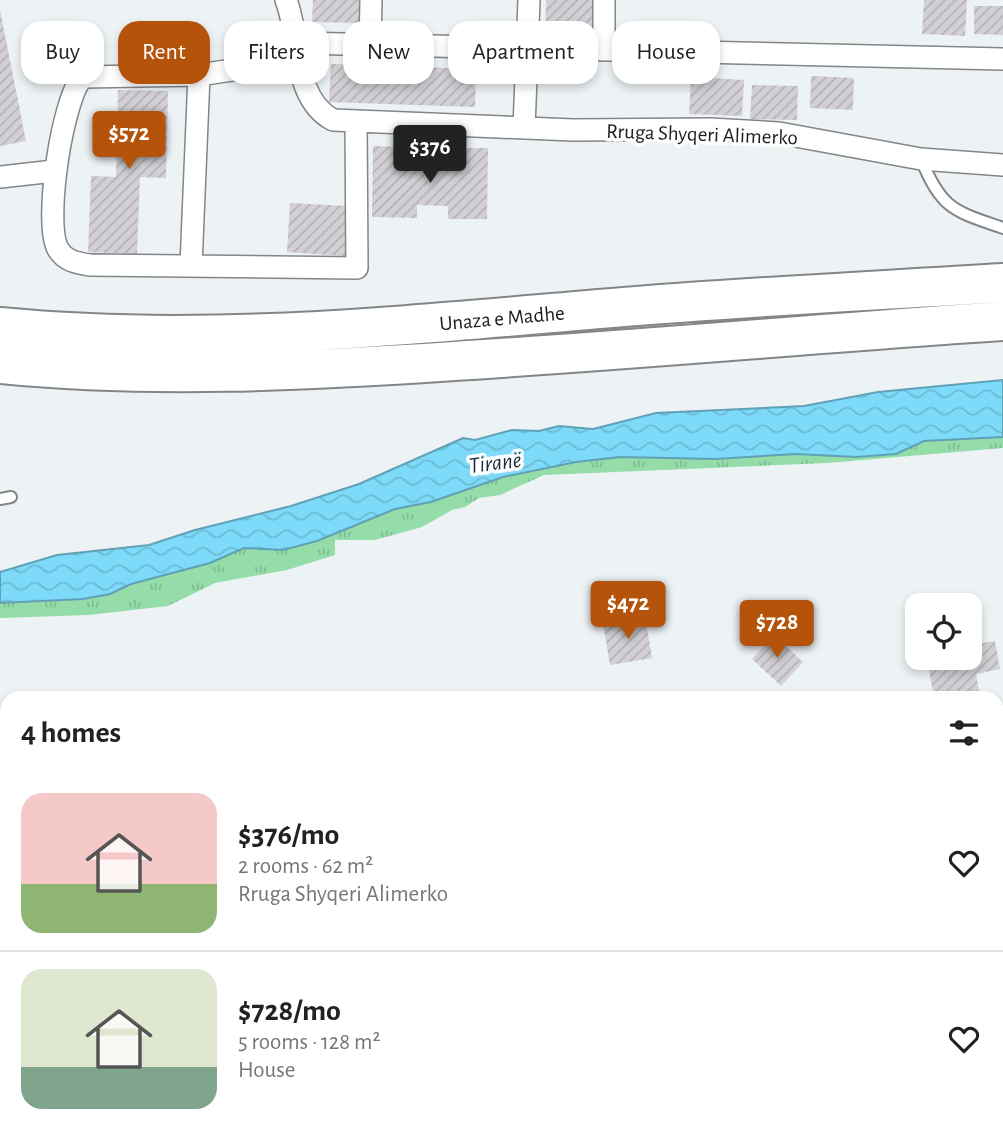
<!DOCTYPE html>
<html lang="en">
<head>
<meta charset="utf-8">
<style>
  :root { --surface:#fff; --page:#f6f6f6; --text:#222; --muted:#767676; --line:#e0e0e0; --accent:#b45309 }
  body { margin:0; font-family:"Alegreya Sans",sans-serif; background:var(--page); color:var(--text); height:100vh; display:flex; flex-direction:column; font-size:26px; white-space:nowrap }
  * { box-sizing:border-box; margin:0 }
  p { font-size:23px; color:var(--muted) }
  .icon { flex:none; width:38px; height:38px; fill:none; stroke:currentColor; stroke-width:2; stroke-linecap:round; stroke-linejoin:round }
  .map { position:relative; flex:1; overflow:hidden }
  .side { position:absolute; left:0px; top:691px; width:1004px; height:450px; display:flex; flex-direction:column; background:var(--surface); border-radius:21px 21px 0 0; box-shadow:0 4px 10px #0003 }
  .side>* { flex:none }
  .hud { position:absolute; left:21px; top:21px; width:962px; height:63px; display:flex; gap:14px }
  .fabs { position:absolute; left:905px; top:593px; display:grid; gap:14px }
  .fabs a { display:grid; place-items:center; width:77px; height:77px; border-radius:14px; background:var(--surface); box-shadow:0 4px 10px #0003; font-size:35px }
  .price { position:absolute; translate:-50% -60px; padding:0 16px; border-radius:7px; background:var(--accent); color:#fff; font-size:23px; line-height:46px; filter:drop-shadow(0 2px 4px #0008) }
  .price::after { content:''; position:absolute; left:50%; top:42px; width:21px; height:16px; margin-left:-10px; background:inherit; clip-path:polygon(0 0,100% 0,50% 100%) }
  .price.selected { background:#222; color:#fff }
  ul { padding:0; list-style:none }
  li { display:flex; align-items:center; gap:21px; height:175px; padding:0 21px }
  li+li { border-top:2px solid var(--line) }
  li span { display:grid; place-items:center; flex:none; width:196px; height:140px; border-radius:21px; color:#555 }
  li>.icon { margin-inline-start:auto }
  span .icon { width:84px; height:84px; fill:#fffc; stroke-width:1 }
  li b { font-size:30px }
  h2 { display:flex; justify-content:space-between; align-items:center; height:84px; padding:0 21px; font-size:30px }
  .tag { padding:0 24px; border-radius:21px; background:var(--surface); box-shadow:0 4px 10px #0003; font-size:24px; line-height:63px }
  .tag.selected { background:var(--accent); color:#fff }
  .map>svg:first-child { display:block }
  .grass { fill:url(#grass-tufts) }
  .water { fill:url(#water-waves); stroke:#60a1b7; stroke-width:2 }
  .building { fill:url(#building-hatch) }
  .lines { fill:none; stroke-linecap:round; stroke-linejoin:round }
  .lane-casing { stroke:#828688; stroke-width:14 }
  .street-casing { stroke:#828688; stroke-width:24 }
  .highway-casing { stroke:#828688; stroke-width:42 }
  .lane { stroke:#fff; stroke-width:10 }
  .street { stroke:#fff; stroke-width:21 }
  .highway { stroke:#fff; stroke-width:38 }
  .labels { text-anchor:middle; stroke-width:7; stroke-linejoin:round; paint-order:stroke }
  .street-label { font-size:21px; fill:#1c1d1e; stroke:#fefeff }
  .water-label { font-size:23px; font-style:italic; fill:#192e35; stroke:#fefeff }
</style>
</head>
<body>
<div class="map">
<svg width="1003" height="1140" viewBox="0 0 1003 1140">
  <defs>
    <pattern id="grass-tufts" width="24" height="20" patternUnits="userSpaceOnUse" patternTransform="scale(1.75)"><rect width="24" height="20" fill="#94dda9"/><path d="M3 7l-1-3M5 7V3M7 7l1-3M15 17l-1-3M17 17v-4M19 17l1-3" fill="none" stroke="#7fbd91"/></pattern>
    <pattern id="water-waves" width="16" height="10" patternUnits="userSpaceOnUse" patternTransform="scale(1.75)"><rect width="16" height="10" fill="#7ddaf8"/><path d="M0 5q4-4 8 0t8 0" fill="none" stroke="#6bbbd4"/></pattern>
    <pattern id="building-hatch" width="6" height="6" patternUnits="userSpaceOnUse" patternTransform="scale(1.75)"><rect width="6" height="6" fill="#d2d0d4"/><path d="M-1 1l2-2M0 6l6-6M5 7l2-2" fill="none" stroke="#b4b2b6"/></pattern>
  </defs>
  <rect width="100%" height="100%" fill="#edf2f5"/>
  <!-- grass -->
  <path class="grass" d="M1003,437V448L827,463L544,475L500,495L479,498L465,507L452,510L422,527L375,540H335V555L287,570L215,583L168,606L89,615L0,618V603L83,599L110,594L131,584L210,563L244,548L283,550L317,541L395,509L431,502L503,477L576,462L620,457L715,459L796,454L856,457L896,454L924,441Z"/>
  <!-- water -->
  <path class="water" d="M1003,380V437L924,441L896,454L856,457L796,454L715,459L620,457L576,462L503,477L431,502L395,509L317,541L283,550L244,548L210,563L131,584L110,594L83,599L0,603V572L57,555L149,545L195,530L291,506L359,484L463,438L475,440L512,430L539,431L559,426L593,429L656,413L804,406L878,392Z"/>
  <!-- building -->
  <path class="building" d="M313,0H364V23L312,22Z
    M546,0H593L592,36L545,34Z
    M924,0H967L965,36L922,34Z
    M974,6H1003V35L974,34Z
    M0,10L26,141L0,146Z
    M331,64L476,69L475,107L329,102Z
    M811,76L854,78L853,110L810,108Z
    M691,77L744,80L742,116L689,114Z
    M752,85L798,86L797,120L750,119Z
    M118,90L168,91L166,178L140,177L137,254L88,252L91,176L116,177Z
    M373,146L401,147V162L464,163L465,148H488L487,219H448V206L417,205V218L372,217Z
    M290,203L348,206L345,256L287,252Z
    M645,617L652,658L610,665L603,624Z
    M774,635L803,662L781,686L752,659Z
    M995,641L1000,669L976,674L979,691L934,698L927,658H970V645Z
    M998,716H1003V762H998Z
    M998,994L1003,996V1113H998Z
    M7,1004V1095L0,1096V1006Z
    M112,1134H149L150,1140H91Z
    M217,1134H336L338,1140H219Z"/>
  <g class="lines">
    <defs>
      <path id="lane" d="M921,159C942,210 954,211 1003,228
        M0,499L11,497
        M998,832L1003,831"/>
      <path id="street" d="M286,0C301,38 292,98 333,120L573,130L710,129L779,133L921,159L1003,165
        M604,0V49
        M298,43L1003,59
        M370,45L371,0
        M299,60L199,75L83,77C63,95 43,223 58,249C65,261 77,263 90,265L357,268L356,121
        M524,128L529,0
        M0,177L54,171
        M191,266L199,75
        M778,1134V1140
        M4,1140L28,1134"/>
      <path id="highway" d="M0,327C207,347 406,325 612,308C742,297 873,291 1003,283
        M0,364C151,379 303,371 454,361C637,350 820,333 1003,321"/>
    </defs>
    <!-- lane casing -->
    <use href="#lane" class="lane-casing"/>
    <!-- street casing -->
    <use href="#street" class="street-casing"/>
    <!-- highway casing -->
    <use href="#highway" class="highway-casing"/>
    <!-- lane -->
    <use href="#lane" class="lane"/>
    <!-- street -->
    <use href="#street" class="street"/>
    <!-- highway -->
    <use href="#highway" class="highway"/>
  </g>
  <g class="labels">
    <!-- street labels -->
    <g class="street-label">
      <text transform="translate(702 134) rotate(2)" y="7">Rruga Shyqeri Alimerko</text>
      <text transform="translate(502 318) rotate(-5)" y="7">Unaza e Madhe</text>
    </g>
    <!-- water labels -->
    <g class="water-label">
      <text transform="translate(495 462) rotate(-7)" y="8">Tiranë</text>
    </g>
  </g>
</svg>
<div class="fabs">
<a><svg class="icon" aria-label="locate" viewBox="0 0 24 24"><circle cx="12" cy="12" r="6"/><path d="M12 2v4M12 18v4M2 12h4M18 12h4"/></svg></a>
</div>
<b class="price" style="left:129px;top:171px">$572</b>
<b class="price selected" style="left:430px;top:185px">$376</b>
<b class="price" style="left:628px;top:641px">$472</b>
<b class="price" style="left:777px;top:660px">$728</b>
<div class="hud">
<a class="tag">Buy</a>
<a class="tag selected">Rent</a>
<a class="tag">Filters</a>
<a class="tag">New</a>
<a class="tag">Apartment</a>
<a class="tag">House</a>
</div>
<section class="side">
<h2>4 homes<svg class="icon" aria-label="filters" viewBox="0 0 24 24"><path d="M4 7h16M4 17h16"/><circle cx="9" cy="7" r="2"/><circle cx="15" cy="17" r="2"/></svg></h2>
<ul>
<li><span style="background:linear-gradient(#f6c9c9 65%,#8fb573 0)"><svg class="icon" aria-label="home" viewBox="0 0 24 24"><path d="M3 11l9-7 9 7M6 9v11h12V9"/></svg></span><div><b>$376/mo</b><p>2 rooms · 62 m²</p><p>Rruga Shyqeri Alimerko</p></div><svg class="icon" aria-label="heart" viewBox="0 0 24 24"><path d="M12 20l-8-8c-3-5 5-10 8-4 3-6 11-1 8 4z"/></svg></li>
<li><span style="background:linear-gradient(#dfe7d0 70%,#7fa58c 0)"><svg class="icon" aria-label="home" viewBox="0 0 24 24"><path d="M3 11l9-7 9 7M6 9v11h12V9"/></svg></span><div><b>$728/mo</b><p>5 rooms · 128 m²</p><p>House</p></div><svg class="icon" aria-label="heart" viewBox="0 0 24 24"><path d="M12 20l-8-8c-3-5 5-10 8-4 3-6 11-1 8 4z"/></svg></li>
</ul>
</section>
</div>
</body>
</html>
